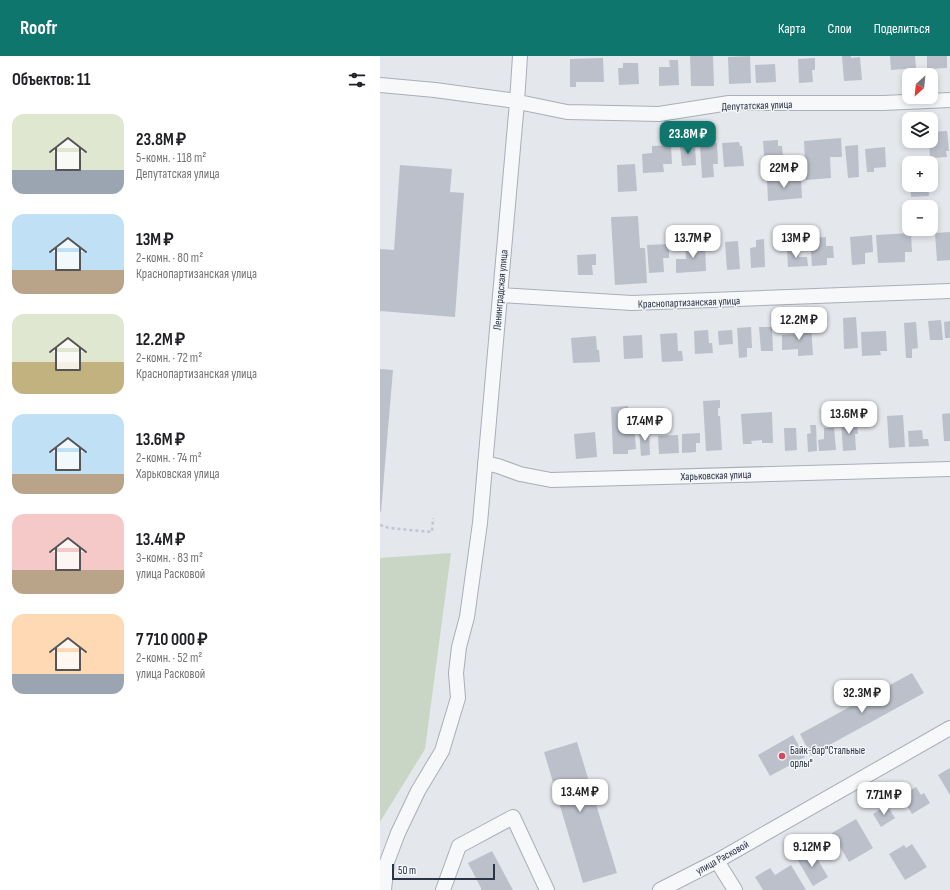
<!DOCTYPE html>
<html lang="ru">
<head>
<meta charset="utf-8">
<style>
  :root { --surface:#fff; --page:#f6f6f6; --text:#202124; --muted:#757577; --accent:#0f766e }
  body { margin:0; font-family:"Sofia Sans Condensed",sans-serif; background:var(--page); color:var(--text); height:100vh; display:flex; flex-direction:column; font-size:15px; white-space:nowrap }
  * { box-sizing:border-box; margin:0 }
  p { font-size:13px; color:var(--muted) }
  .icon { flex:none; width:22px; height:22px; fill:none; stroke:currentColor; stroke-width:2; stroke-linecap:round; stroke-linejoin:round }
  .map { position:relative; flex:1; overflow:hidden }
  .side { display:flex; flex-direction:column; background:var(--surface); width:380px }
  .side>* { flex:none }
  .needle { width:26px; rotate:207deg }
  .controls { position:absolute; left:522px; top:12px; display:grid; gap:8px }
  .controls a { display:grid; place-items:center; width:36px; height:36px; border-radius:8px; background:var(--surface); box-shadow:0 2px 6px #0003; font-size:20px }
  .scale { position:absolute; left:12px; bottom:10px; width:103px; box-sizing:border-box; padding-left:4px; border:2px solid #2b3445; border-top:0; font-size:11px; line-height:14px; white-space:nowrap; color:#2b3445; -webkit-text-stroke:3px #f4f6f9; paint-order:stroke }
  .price { position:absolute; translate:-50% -34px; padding:0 9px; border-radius:8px; background:#fff; color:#222; font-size:13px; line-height:26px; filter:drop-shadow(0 1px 2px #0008) }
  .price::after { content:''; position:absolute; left:50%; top:24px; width:12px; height:9px; margin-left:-6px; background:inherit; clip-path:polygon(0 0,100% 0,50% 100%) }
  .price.current { background:var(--accent); color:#fff }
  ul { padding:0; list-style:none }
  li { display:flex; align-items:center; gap:12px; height:100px; padding:0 12px }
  li span { display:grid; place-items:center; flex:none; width:112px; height:80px; border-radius:12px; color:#555 }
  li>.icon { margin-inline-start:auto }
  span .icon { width:48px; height:48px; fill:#fffc; stroke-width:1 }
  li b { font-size:17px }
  h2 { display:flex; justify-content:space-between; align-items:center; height:48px; padding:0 12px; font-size:17px }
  header { display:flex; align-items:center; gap:24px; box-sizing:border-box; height:56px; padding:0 20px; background:var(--accent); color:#fff }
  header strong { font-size:19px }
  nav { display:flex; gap:22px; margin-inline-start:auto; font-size:14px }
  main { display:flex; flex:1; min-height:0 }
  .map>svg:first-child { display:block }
  .green { fill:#c9d6c5 }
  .building { fill:#bbc0ca }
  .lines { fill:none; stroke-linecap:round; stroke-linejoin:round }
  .minor-casing { stroke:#a9aeb7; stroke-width:16 }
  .path { stroke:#c2c5cb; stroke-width:2.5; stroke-dasharray:3 3; stroke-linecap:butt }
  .minor { stroke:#f7f8fa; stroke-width:14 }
  .poi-dot { fill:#d1495b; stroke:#f4f6f9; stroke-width:1.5 }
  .labels { text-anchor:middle; stroke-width:3; stroke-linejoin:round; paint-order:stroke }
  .street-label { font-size:11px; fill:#2b3445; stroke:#f4f6f9 }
  .poi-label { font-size:11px; fill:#2b3445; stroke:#f4f6f9; text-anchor:start }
</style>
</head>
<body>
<header>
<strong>Roofr</strong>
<nav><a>Карта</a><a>Слои</a><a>Поделиться</a></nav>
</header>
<main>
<section class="side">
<h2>Объектов: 11<svg class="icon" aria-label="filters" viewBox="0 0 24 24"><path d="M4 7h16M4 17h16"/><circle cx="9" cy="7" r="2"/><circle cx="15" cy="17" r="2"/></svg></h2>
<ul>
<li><span style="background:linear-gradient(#dfe7d0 70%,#9aa5b1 0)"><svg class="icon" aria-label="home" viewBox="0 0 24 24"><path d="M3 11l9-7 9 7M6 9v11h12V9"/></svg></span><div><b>23.8M ₽</b><p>5-комн. · 118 m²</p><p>Депутатская улица</p></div></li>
<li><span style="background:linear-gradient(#bfe0f5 70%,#b9a48a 0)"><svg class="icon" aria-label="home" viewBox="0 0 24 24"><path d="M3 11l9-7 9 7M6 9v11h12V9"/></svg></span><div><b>13M ₽</b><p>2-комн. · 80 m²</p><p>Краснопартизанская улица</p></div></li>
<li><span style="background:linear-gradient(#dfe7d0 60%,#c2b280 0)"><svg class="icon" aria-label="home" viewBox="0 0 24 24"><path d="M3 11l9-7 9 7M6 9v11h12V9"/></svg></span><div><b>12.2M ₽</b><p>2-комн. · 72 m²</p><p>Краснопартизанская улица</p></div></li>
<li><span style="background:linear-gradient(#bfe0f5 75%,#b9a48a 0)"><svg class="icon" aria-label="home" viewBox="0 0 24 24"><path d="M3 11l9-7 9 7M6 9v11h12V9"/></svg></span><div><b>13.6M ₽</b><p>2-комн. · 74 m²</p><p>Харьковская улица</p></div></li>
<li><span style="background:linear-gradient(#f6c9c9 70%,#b9a48a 0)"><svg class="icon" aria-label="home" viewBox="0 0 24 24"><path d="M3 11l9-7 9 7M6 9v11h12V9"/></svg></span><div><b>13.4M ₽</b><p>3-комн. · 83 m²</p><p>улица Расковой</p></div></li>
<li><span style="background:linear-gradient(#ffd9b3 75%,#9aa5b1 0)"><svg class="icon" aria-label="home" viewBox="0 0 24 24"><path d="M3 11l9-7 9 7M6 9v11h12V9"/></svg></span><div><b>7 710 000 ₽</b><p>2-комн. · 52 m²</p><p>улица Расковой</p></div></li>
</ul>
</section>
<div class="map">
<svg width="570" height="834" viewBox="0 0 570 834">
  <rect width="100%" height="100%" fill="#e4e7ec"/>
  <!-- green -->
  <path class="green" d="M71,497L45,693L0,766V502Z"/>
  <!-- building -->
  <path class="building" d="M310,0H333L334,30H311Z
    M370,0L371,27L349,28L348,1Z
    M462,0H471V2L480,1L482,24L464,25Z
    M510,0H535L536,12L511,14Z
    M547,0H567V12L547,13Z
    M223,2L224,26H196V31H190V3Z
    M435,2V14H432L433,26L419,27L418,3Z
    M289,4H298L299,29L279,30V11H290Z
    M243,7H258L259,28L239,29L238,12H243Z
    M395,8L396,26L376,27L375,9Z
    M567,75L569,95H566L567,101L550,102L549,85H551V76Z
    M461,82L462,101H450L451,122L426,124L424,85Z
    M398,84V90H402L404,110L385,111L383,85Z
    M359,86L360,90H362L364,110L344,111L342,87Z
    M337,87L338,108H333L334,121L322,122L320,88Z
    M315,88L316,109L302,110L300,89Z
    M291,89L292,108H283L284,116L263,117L262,98L272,97V90Z
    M478,89L479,121L468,122L465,90Z
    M505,91L506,111L494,112V116H487L485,93Z
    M255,108L257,135L238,136L237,109Z
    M20,109L72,113L70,136L84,137L75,261L0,255V193L14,194Z
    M397,121H408V123L421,122L422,142L388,145L387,125L397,124Z
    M530,129H548L549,140L531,141Z
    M258,160L260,192H265L267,227L235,229L231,161Z
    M570,176V204L557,205L555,177Z
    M531,177L532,196H525V206L498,207L496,179Z
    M492,179L493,196L485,197V208L472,209L470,181Z
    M446,181V190H453L454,202H447V209L432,210L430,182Z
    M384,183L385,211L371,212L370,192L376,191V184Z
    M358,185L360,213L347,214L345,186Z
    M325,187L326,215L296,217V203H306L305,188Z
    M289,188V202H283L284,216L269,217L267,189Z
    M418,193L419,201H427L428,210L408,211L407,194Z
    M216,198V209H212L213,219H198L197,199Z
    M476,261L478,292L464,293L463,262Z
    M561,264L563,284H550L548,265Z
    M570,265V282H565L564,266Z
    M536,266L538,292L532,293V302H526L524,267Z
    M431,270L433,299L418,300V293L402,294V279L417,278L416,271Z
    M371,271L372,292H367V301L359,302L357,272Z
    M379,271H392L393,295H381Z
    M328,274L329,287H332L333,297L315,298L314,275Z
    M352,274L353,288L339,289L338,275Z
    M506,275L507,295H500L501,299L482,300L481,276Z
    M297,277L298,295H302L303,305L282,306L280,278Z
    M262,279L263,302L244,303L243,280Z
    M216,280L217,294H219L220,306L193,307L191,282Z
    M0,313L13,314L1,456L0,455Z
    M340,344V352H338V360H340L342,394L326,395L323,345Z
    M248,350L249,370H254L256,393L248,394V398H233L231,351Z
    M392,356L393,387H382V384L371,385L372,388H363L361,358Z
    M570,357V385H564L562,358Z
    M523,359L525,391L509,392L507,360Z
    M477,364L478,378H475L476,394L463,395L461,365Z
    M430,369H436L437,395L428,396L427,378L431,377Z
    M404,372H416L417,394L405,395Z
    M444,372H454L456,394L439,395L438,384L444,383Z
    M259,373H269L270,399L261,400Z
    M542,374L543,383H548L549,390L529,391L528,375Z
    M215,376L217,401L196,403L194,378Z
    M320,377V387H316V396L302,397V378Z
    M298,379L299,397L279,398L278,380Z
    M532,617L544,637L431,699L420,678Z
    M413,679L425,701L390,720L378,699Z
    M197,686L237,817L203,827L164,696Z
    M570,712V739L558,719Z
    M536,731L541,739L544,737L550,747L532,758L521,740Z
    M507,749L515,762L501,771L493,758Z
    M476,763L493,792L469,806L452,777Z
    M532,788L547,811L525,824L509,798L524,789L526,792Z
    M432,794L448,821L433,830L417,803Z
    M112,795L133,834H101V832L88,807Z
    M411,809L426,834H383L375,821L390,812L395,819Z"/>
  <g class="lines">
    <defs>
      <path id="minor" d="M0,29L55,34L129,44L187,56L279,58L349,47H503L570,44
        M120,239L252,247L570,235
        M105,407L118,410L140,418L171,424L570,413
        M337,805L355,834
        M4,834L7,806L18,777L38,735L62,695L78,642L76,617L79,591L87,561L100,467L137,46L140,0
        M63,834L79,790L133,761L167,834
        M280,834L337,805L570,672"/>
    </defs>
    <!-- minor casing -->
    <use href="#minor" class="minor-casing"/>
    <!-- path -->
    <path class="path" d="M0,469L9,472L52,476L53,462"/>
    <!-- minor -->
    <use href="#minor" class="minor"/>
  </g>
  <!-- markers -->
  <circle class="poi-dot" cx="402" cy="700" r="4"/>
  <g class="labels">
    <!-- street labels -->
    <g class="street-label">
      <text transform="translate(377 49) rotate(-2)" y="4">Депутатская улица</text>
      <text transform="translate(120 234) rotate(-85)" y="4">Ленинградская улица</text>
      <text transform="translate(309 246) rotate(-2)" y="4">Краснопартизанская улица</text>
      <text transform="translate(336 419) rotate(-2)" y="4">Харьковская улица</text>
      <text transform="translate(342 801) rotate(-29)" y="4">улица Расковой</text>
    </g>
    <!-- poi labels -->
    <g class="poi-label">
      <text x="410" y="698">Байк-бар"Стальные<tspan x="410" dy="13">орлы"</tspan></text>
    </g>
  </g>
</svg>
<div class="controls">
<a><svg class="needle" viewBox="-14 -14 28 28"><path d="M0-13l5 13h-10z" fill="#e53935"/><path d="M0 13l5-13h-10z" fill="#757577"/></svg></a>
<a><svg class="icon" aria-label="layers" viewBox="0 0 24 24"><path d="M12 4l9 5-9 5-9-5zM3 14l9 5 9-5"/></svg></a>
<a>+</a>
<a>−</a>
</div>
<div class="scale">50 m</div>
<b class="price current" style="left:308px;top:99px">23.8M ₽</b>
<b class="price" style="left:404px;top:133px">22M ₽</b>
<b class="price" style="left:313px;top:203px">13.7M ₽</b>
<b class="price" style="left:416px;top:203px">13M ₽</b>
<b class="price" style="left:419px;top:285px">12.2M ₽</b>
<b class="price" style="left:469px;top:379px">13.6M ₽</b>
<b class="price" style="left:265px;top:386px">17.4M ₽</b>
<b class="price" style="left:482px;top:658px">32.3M ₽</b>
<b class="price" style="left:200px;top:757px">13.4M ₽</b>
<b class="price" style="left:504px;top:760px">7.71M ₽</b>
<b class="price" style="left:432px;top:812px">9.12M ₽</b>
</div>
</main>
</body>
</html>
